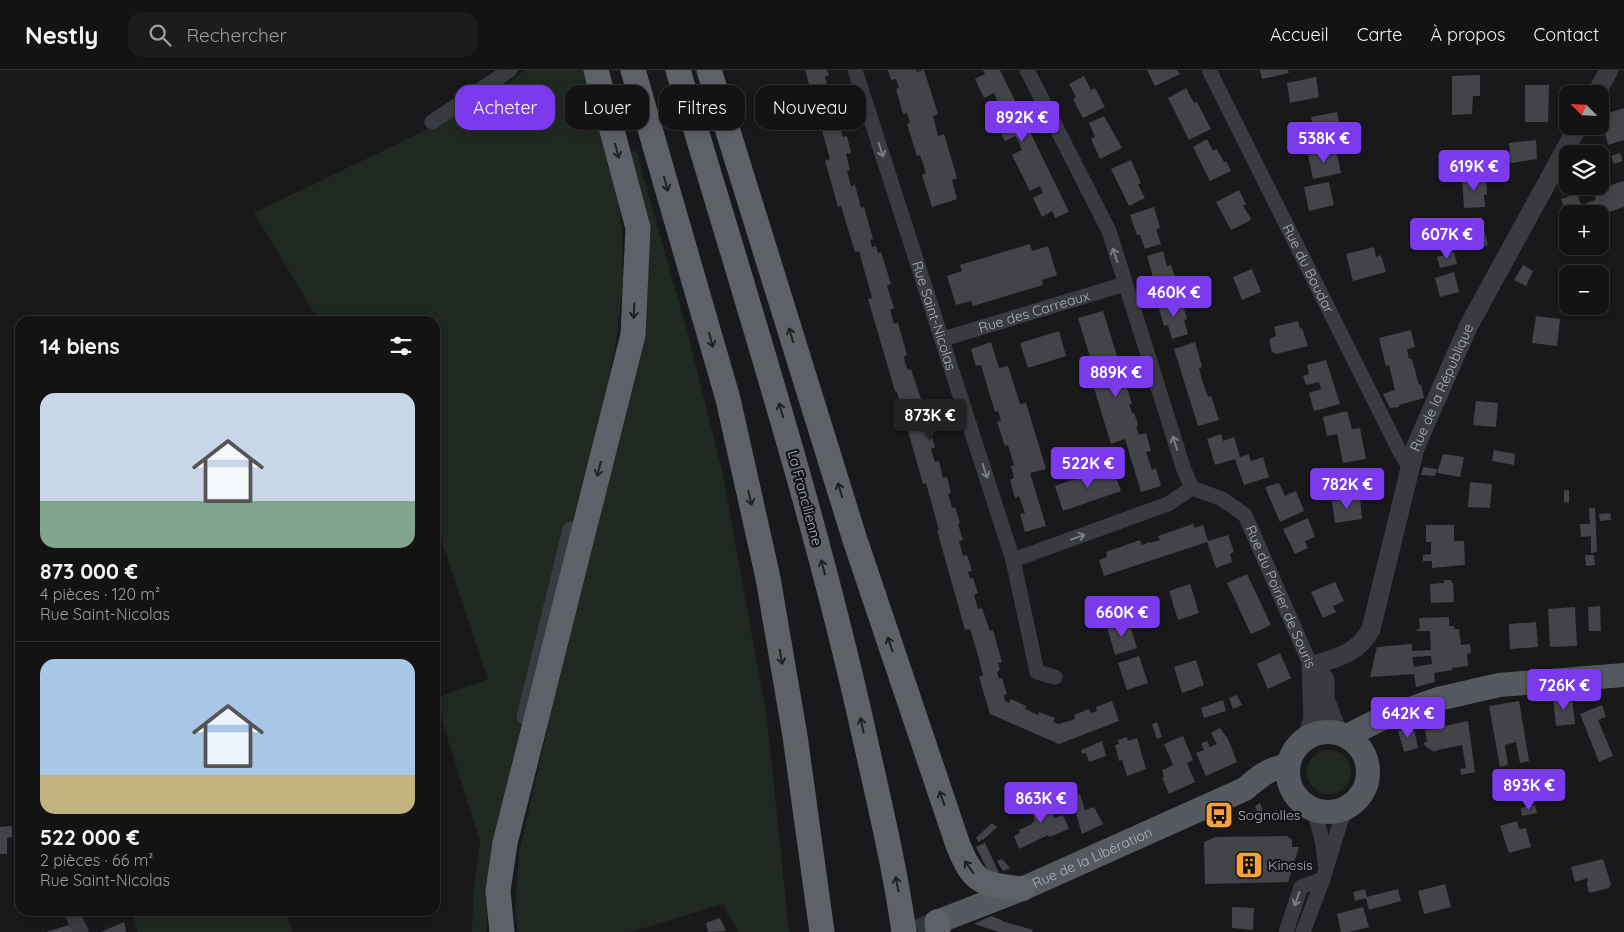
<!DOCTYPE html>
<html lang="fr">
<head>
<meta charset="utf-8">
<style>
  :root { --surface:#131314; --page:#1c1c1d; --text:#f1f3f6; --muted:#9d9ea0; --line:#323234; --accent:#7c3aed }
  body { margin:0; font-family:Quicksand,sans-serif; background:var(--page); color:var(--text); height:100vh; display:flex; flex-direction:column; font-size:19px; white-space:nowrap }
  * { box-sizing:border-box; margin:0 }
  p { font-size:16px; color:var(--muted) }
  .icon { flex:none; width:28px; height:28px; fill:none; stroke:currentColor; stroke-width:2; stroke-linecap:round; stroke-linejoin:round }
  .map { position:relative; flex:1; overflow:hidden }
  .sheet { position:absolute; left:15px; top:246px; width:425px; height:600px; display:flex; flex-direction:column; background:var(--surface); border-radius:15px; box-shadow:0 2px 8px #0003,0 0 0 1px var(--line) }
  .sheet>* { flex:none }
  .guide { position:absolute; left:455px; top:15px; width:475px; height:45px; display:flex; gap:10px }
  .needle { width:32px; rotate:294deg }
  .controls { position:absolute; left:1559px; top:15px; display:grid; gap:10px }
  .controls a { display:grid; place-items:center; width:50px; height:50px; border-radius:10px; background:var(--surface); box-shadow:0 2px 8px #0003,0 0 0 1px var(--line); font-size:25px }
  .price { position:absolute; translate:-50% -42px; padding:0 11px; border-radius:5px; background:var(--accent); color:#fff; font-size:16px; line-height:32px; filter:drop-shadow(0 1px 2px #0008) }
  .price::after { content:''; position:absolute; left:50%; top:30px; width:15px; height:11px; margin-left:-8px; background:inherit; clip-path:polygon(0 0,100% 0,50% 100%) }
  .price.on { background:#222; color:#fff }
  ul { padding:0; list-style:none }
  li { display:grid; align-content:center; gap:10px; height:265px; padding:0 25px }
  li+li { border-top:1px solid var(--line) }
  li span { display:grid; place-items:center; height:155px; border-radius:15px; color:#555 }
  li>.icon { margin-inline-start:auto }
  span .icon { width:90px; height:90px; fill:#fffc; stroke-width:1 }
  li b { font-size:21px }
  h2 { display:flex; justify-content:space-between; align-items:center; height:60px; padding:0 25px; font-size:21px }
  .pill { padding:0 18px; border-radius:15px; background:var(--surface); box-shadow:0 2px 8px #0003,0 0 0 1px var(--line); font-size:18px; line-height:45px }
  .pill.on { background:var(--accent); color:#fff }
  header { display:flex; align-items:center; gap:30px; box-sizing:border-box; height:70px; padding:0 25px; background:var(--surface); border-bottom:1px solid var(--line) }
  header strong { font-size:24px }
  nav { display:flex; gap:28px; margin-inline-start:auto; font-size:18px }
  .search { width:350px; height:45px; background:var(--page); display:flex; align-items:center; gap:12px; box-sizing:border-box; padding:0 18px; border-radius:15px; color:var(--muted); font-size:19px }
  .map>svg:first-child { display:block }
  .green { fill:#202921 }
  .building { fill:#434448; fill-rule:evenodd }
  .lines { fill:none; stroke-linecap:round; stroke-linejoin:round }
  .primary-tunnel { stroke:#36373b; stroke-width:24; stroke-dasharray:24 12; stroke-linecap:butt }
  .minor { stroke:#3a3b40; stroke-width:15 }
  .tertiary { stroke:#3a3b40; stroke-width:19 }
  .primary { stroke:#56595f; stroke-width:24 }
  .trunk { stroke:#5e6268; stroke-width:25 }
  .oneway { stroke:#787c84 }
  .oneway2 { stroke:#1f2022 }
  .labels { text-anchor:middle; stroke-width:4.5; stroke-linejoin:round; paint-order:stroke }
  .street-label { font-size:14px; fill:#abb1bb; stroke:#141416 }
  .poi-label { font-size:14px; fill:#abb1bb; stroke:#141416; text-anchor:start }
</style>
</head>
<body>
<header>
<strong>Nestly</strong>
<div class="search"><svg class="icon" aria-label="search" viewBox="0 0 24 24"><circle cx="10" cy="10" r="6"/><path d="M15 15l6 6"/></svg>Rechercher</div>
<nav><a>Accueil</a><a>Carte</a><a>À propos</a><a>Contact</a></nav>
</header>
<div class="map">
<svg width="1624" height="862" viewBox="0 0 1624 862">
  <rect width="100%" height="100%" fill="#19191b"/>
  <!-- green -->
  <path class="green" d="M525,0H588L613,90L622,159L623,213L616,273L597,364L493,791L486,862H472L473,825L480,771L442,651L439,627L488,609L435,451V251H319L254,143L451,48L471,42Z
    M636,80L688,264L722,400L767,648L789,862H738L723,834L631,862H518L515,840L519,783L553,633L597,459L640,124L631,82Z
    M1307 702a22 22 0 1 1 44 0a22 22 0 1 1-44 0Z
    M133,841H286L292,862H137Z"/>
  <!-- building -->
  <path class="building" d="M805,0H827L829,5L825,7L827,14L829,20H833L842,52L839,53L843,67L847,66L851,83L846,84L850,100L847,101L851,116L855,115L861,138L864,137L873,169L870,170L872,177L876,176L878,183L881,182L891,214L887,216L894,238L890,240L894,254L898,253L907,285L904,286L905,293L908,300L911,299L920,326L922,331L918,332L922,346L926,345L935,377L931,379L935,392L939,391L943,408L947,407L951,423L948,424L952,438L955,437L960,453L958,454L963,470L959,471L963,486L967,485L972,501L968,502L970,508H973L978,523L974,525L978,539L982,538L990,561L993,560L1002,592L998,593L1000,600L997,602L999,609L1002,608L1007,624L1004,625L1005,631L1009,633L1011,629L1026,636L1025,639L1038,645L1039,642L1055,648L1053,652L1059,654L1075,649L1074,645L1089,639L1091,643L1097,641L1096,637L1112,631L1119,651L1059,674L990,644L979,607L983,605L977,582L970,559L965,560L937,460H939L926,413L923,414L897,322L895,321L868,229L872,228L859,181L855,182L841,136L838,137L825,91L830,89Z
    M888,0H916L917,2L924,0L938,44L933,46L938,66L944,64L957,108L952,110L957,129L932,137L922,105L926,103L920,85L917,86L907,54L910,53L907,43L903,44L896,19L899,18L896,9L891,10Z
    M983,0H1000L1069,142L1055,148L1052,141L1042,147L1033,128L1043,123L1040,116L1030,121L1012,85L1022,80L1019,73L1015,66L1005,71L987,35L997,30L994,23L984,28L975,9L985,4Z
    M1147,0H1177L1180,4L1155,16Z
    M1260,0H1288L1289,3L1262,9Z
    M1480,5V26H1473L1472,44L1452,45V6Z
    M1084,6L1091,20L1095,18L1105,37L1083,48L1073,29L1076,27L1069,14Z
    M1316,7L1319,27L1290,33L1287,13Z
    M1525,15H1549L1548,52H1525Z
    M1186,18L1194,33L1197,32L1211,59L1189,70L1168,28Z
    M1624,38V70L1608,75L1600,46Z
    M1337,42L1341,62L1316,68L1311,47Z
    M1104,46L1122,78L1100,89L1091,69L1095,67L1089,53Z
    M1207,69L1213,81L1217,79L1224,92L1226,91L1231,101L1210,111L1193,77Z
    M1536,70L1537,89L1506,94V84L1510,83L1509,73Z
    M1336,79L1341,103L1313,109L1308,85Z
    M1620,83L1623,91L1614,94L1611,86Z
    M1131,90L1141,113L1138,115L1145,128L1129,136L1111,99Z
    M1486,106L1487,125H1484L1485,137L1464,138L1462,108Z
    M1624,111V137L1606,143L1609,149L1600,152V144L1581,143L1568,144V147L1564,149L1561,139L1564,138L1561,129L1577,124L1584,143L1589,141L1586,133L1596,130L1593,120Z
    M1329,112L1334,135L1309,141L1304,117Z
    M1239,120L1246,134L1243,136L1251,148L1249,151L1231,160L1216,132Z
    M1154,137L1160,158L1156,159L1161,174L1145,179L1140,165H1137L1130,145Z
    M1481,147L1488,175L1465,181L1460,162H1457L1456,154Z
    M1030,174L1032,181L1048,176L1057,205L1042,210L1043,215L973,236L971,231L956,235L947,206L962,201L960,195Z
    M1374,177L1376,187L1381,185L1386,202L1353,211L1346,184Z
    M1163,181L1167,196L1171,195L1179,219L1158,225L1147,186Z
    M1454,182L1457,194L1440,198L1437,187Z
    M1523,195L1533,201L1526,216L1514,210Z
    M1252,199L1261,222L1242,230L1233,207Z
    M1454,202L1459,222L1440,227L1435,208Z
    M1181,228L1187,249L1184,250L1188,264L1172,269L1168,255L1164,256L1158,235Z
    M1103,241L1121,299H1119L1122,308H1124L1132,334H1129L1132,343H1134L1137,351L1138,356H1136L1139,365L1146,363L1151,381L1146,382L1152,400L1156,398L1161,416L1141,422L1125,369L1111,374L1091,308L1096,306L1078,248Z
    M1536,246L1560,249L1557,276L1532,273Z
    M1298,251L1300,259L1302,258L1308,276L1276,284L1272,282L1269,271L1271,268L1276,266L1274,257Z
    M1411,260L1415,277L1407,279L1409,289H1412L1419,315L1421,314L1424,328L1399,335V337L1390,338L1383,324L1395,320L1389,295L1386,296L1379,268Z
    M1059,261L1066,286L1028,298L1020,273Z
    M991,272L999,298L1008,296L1020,334L1026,333L1046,399L1030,403L1046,456L1025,462L1020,444L1025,443L1019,426L1015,428L1010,410L1014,408L1011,396L1014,395L1008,375L1005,376L997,352L1001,350L998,341L995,342L981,295L976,296L971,279Z
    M1195,272L1202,297L1199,298L1203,313L1208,327L1211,326L1219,350L1198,356L1174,279Z
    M1326,290L1340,334L1314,341L1309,323L1321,319L1319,312L1306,315L1303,306L1309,304L1307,295Z
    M1476,331L1498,333L1496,357L1473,355Z
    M1347,341L1352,359L1360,358L1366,389L1343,393L1337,364L1327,366L1323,347Z
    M1221,364L1223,371L1234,367L1240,387L1249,384L1251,391L1263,387L1269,407L1244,415L1235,389L1215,395L1207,369Z
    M1494,380L1515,384L1514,395L1492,391Z
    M1443,384L1464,387L1460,407L1437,403Z
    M1112,396L1121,421L1063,441L1055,416Z
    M1423,397L1437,399L1435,406L1421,405Z
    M1470,412L1492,414L1490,438L1468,437Z
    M1279,413L1285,426L1296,421L1304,441L1280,452L1265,417Z
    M1564,420H1569V433L1564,432Z
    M1360,428L1362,449L1335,453L1332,431Z
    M1589,438H1595L1597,482L1591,483V466L1581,467L1580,454H1590Z
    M1610,443L1611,450L1600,451L1599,444Z
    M1308,448L1315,467L1305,471L1308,478L1295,484L1283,459Z
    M1193,454L1195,458L1203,455L1208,471L1228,465L1234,482L1230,484L1232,492L1216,498L1207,472L1104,506L1099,490L1107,487L1106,482L1140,470L1142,475L1150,472L1151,473L1160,470L1158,466Z
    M1426,455H1454V471H1464L1465,495L1432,498V491H1423V485L1431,484V472H1426Z
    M1585,485H1594L1595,495L1586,496Z
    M1247,504L1271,555L1251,564L1227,513Z
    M1444,510H1451L1452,513H1453L1454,532L1431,533L1430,514L1444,513Z
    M1335,512L1344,531L1333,536L1336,542L1323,548L1311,522Z
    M1190,514L1199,543L1178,550L1169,521Z
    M1600,536L1601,561H1589L1588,537Z
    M1575,537L1577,576L1550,577L1548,539Z
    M1449,547V556H1454V559H1459L1461,575L1470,574L1471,583L1467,584L1468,596L1452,598V600L1434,603L1435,612L1416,617L1414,604L1370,607L1377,577L1412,574V581L1431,580L1430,561H1417V559H1420L1419,548ZM1431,586L1432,594L1414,597L1412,587Z
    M1128,550L1137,578L1115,585L1107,557Z
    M1536,552L1538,577L1510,579L1509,554Z
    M1280,583L1291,608L1268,619L1257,594Z
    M1139,586L1148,613L1127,620L1118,593Z
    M1196,590L1204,615L1182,623L1174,597Z
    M1237,625L1242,635L1233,639L1229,628Z
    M1572,627L1575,654L1556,656L1553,628Z
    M1223,630L1226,641L1204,648L1201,638Z
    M1519,631L1529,691L1520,693L1516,672L1505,675L1508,695L1500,697L1489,636Z
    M1602,635L1606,647L1598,650L1613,686L1599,692L1580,644Z
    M1468,651L1475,702L1461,705L1460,699L1466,698L1462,675L1438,680L1434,682L1425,676L1424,672H1427L1425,660Z
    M1157,652L1162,667L1157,669L1152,654Z
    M1413,655L1418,678L1404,682L1398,661Z
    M1220,658L1228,669L1237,692L1206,706L1196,683L1204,680L1201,674L1207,671L1210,677L1217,674L1211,663Z
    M1183,666L1193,690L1187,693L1195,712L1169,724L1162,708L1164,707L1162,700L1173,695L1164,674Z
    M1127,667L1128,671L1137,668L1146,699L1127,706L1122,690L1119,691L1115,675L1119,674L1118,670Z
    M1102,671L1106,686L1089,692L1086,683L1082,684L1081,680Z
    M1069,717L1071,727L1080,724L1085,740L1094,737L1103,754L1082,764L1073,732L1057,735L1054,721Z
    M1045,725L1046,729L1048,728L1054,748L1063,745L1069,759L1049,767L1048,765L1019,779L1014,766L1020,763L1019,760L1032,754L1031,753L1035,751L1031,738L1039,735L1037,727Z
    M1260,733L1265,747L1260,749L1255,736Z
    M1535,735L1537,743L1522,746L1521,738Z
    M1517,751L1519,759L1526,758L1531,777L1509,783L1500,756Z
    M992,753L997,757L983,770L982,769L979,772L976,768Z
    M12,756V767L7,768V784H0V757Z
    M1287,766L1292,770V777H1299L1288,812L1205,814L1204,772L1216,767Z
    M985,773L999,803L991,807L976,777Z
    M1002,789L1010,798L1003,801L997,791Z
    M1603,789L1611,814L1609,818L1589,823L1587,814L1588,808L1575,812L1571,797Z
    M1445,814L1451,837L1424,844L1418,821Z
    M1365,819L1367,827L1398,819L1401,831L1369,840L1366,828L1355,831L1353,822Z
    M1232,837L1254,838L1253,860L1232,858Z
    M1363,837L1369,857L1349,862H1341L1337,844Z
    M991,846L1002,850V851L1033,860L1032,862H999L974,854Z
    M720,848L726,861L708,862L706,853Z
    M124,852L126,862H101Z
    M69,855L73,862H46Z"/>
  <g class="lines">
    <!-- primary-tunnel -->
    <path class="primary-tunnel" d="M918,862L937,852"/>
    <!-- minor -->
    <g class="minor">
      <path id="s1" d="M855,0L1013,490L1168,434L1192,418"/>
      <path id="s2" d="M1027,0L1109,161L1184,400L1192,418L1222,429L1245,445L1311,596"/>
      <path id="s3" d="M1209,0L1399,380L1410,398"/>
      <path d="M432,52L510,0"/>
      <path id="s4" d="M943,269L1125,214"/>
      <path d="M1013,490L1037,602L1055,607"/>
      <path d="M524,647L570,459"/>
      <path d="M1312,739C1320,757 1324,773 1325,793"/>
      <path d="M71,841L81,862"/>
      <path d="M1286,862L1301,817L1323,809"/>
      <path d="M1303,862L1323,809L1341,750L1349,736"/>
    </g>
    <!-- tertiary -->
    <g class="tertiary">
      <path d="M1596,24L1609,0"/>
      <path d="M1325,609V629L1338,663"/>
      <path id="s5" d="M1307,668L1313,648L1311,596C1336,588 1358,584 1371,559L1415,378L1468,257L1578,56"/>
    </g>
    <!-- primary -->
    <g class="primary">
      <circle cx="1328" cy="702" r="40"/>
      <path d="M1347,666L1379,650L1438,629L1499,615L1624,605"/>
      <path id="s6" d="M937,852L1022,819L1245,719C1259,707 1270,697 1288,696"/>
    </g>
    <!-- trunk -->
    <path class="trunk" d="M633,0L728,329L768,508L795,666L822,862
      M678,0C744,223 816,445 866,673C880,736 895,798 904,862
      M709,0L855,470L958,775C974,814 981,814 1022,819
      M937,852L938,862
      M502,862L498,821L505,773L633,265L638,158L596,0"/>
  </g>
  <!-- one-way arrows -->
  <defs><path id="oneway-shaft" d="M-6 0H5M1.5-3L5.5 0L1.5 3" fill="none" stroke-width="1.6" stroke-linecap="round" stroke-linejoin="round" transform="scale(1.25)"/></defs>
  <g class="oneway">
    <use href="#oneway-shaft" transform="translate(881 80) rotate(72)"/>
    <use href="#oneway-shaft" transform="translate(1115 185) rotate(-108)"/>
    <use href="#oneway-shaft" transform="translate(1175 373) rotate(-108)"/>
    <use href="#oneway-shaft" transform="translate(985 401) rotate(72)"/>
    <use href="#oneway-shaft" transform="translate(1078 467) rotate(-20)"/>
    <use href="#oneway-shaft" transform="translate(1297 829) rotate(109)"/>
  </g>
  <g class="oneway2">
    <use href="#oneway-shaft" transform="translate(617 81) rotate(75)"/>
    <use href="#oneway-shaft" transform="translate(666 114) rotate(74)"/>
    <use href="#oneway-shaft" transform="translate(634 241) rotate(93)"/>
    <use href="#oneway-shaft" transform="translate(791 265) rotate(-107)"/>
    <use href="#oneway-shaft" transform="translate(711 270) rotate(74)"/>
    <use href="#oneway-shaft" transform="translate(781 340) rotate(-107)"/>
    <use href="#oneway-shaft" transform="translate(599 399) rotate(104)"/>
    <use href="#oneway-shaft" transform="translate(840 420) rotate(-107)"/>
    <use href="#oneway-shaft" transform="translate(750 428) rotate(77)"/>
    <use href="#oneway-shaft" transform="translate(823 497) rotate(-105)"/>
    <use href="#oneway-shaft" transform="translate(890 574) rotate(-109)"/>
    <use href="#oneway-shaft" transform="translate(781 587) rotate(80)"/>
    <use href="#oneway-shaft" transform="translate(862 655) rotate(-102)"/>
    <use href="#oneway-shaft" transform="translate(942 728) rotate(-109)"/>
    <use href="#oneway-shaft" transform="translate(969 797) rotate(-126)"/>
    <use href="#oneway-shaft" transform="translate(897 814) rotate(-102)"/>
  </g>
  <!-- icons -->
  <defs>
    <symbol id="bus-square" viewBox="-11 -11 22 22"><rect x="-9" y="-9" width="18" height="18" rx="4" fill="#f5a237" stroke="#141416"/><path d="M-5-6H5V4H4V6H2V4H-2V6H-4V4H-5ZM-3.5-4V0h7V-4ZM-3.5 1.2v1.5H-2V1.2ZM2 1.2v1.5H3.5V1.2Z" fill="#111"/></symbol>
    <symbol id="building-square" viewBox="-11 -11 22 22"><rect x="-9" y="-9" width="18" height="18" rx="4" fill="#f5a237" stroke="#141416"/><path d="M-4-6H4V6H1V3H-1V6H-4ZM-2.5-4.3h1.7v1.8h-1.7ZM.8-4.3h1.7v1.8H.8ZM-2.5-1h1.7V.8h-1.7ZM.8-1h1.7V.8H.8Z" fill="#111"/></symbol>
  </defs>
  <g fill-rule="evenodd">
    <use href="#bus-square" x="1203" y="729" width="32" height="32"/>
    <use href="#building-square" x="1233" y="779" width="32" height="32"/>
  </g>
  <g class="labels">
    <!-- street labels -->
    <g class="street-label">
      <text dy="5" stroke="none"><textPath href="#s3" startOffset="222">Rue du Boudar</textPath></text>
      <text dy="5" stroke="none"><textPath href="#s4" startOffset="95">Rue des Carreaux</textPath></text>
      <text dy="5" stroke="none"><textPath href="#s1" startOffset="258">Rue Saint-Nicolas</textPath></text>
      <text dy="5" stroke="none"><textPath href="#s5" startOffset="398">Rue de la République</textPath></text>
      <text transform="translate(805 428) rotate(75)" y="5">La Francilienne</text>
      <text dy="5" stroke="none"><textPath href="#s2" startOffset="600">Rue du Poirier de Souris</textPath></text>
      <text dy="5" stroke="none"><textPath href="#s6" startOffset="168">Rue de la Libération</textPath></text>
    </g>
    <!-- poi labels -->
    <g class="poi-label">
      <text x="1238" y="750">Sognolles</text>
      <text x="1268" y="800">Kinesis</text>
    </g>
  </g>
</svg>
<div class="controls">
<a><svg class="needle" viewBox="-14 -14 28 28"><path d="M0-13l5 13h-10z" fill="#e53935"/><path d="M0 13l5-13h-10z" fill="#9d9ea0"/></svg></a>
<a><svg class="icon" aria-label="layers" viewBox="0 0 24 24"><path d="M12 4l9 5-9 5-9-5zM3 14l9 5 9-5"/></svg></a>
<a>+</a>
<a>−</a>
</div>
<b class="price" style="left:1022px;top:73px">892K €</b>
<b class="price" style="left:1324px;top:94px">538K €</b>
<b class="price" style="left:1474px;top:122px">619K €</b>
<b class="price" style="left:1447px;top:190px">607K €</b>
<b class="price" style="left:1174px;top:248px">460K €</b>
<b class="price" style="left:1116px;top:328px">889K €</b>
<b class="price on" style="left:930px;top:371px">873K €</b>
<b class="price" style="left:1088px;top:419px">522K €</b>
<b class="price" style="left:1347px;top:440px">782K €</b>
<b class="price" style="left:1122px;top:568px">660K €</b>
<b class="price" style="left:1564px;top:641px">726K €</b>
<b class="price" style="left:1408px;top:669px">642K €</b>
<b class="price" style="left:1529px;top:741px">893K €</b>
<b class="price" style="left:1041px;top:754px">863K €</b>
<div class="guide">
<a class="pill on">Acheter</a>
<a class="pill">Louer</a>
<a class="pill">Filtres</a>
<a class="pill">Nouveau</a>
</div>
<section class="sheet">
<h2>14 biens<svg class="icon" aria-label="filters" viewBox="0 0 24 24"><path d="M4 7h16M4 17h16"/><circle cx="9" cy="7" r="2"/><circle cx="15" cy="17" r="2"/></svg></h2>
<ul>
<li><span style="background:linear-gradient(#c9d6e8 70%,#7fa58c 0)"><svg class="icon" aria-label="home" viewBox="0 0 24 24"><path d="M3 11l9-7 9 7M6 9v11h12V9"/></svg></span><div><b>873 000 €</b><p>4 pièces · 120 m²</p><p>Rue Saint-Nicolas</p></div></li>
<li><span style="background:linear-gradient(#a9c7e8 75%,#c2b280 0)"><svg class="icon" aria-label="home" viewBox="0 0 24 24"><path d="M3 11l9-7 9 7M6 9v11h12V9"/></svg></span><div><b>522 000 €</b><p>2 pièces · 66 m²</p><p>Rue Saint-Nicolas</p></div></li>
</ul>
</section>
</div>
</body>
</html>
